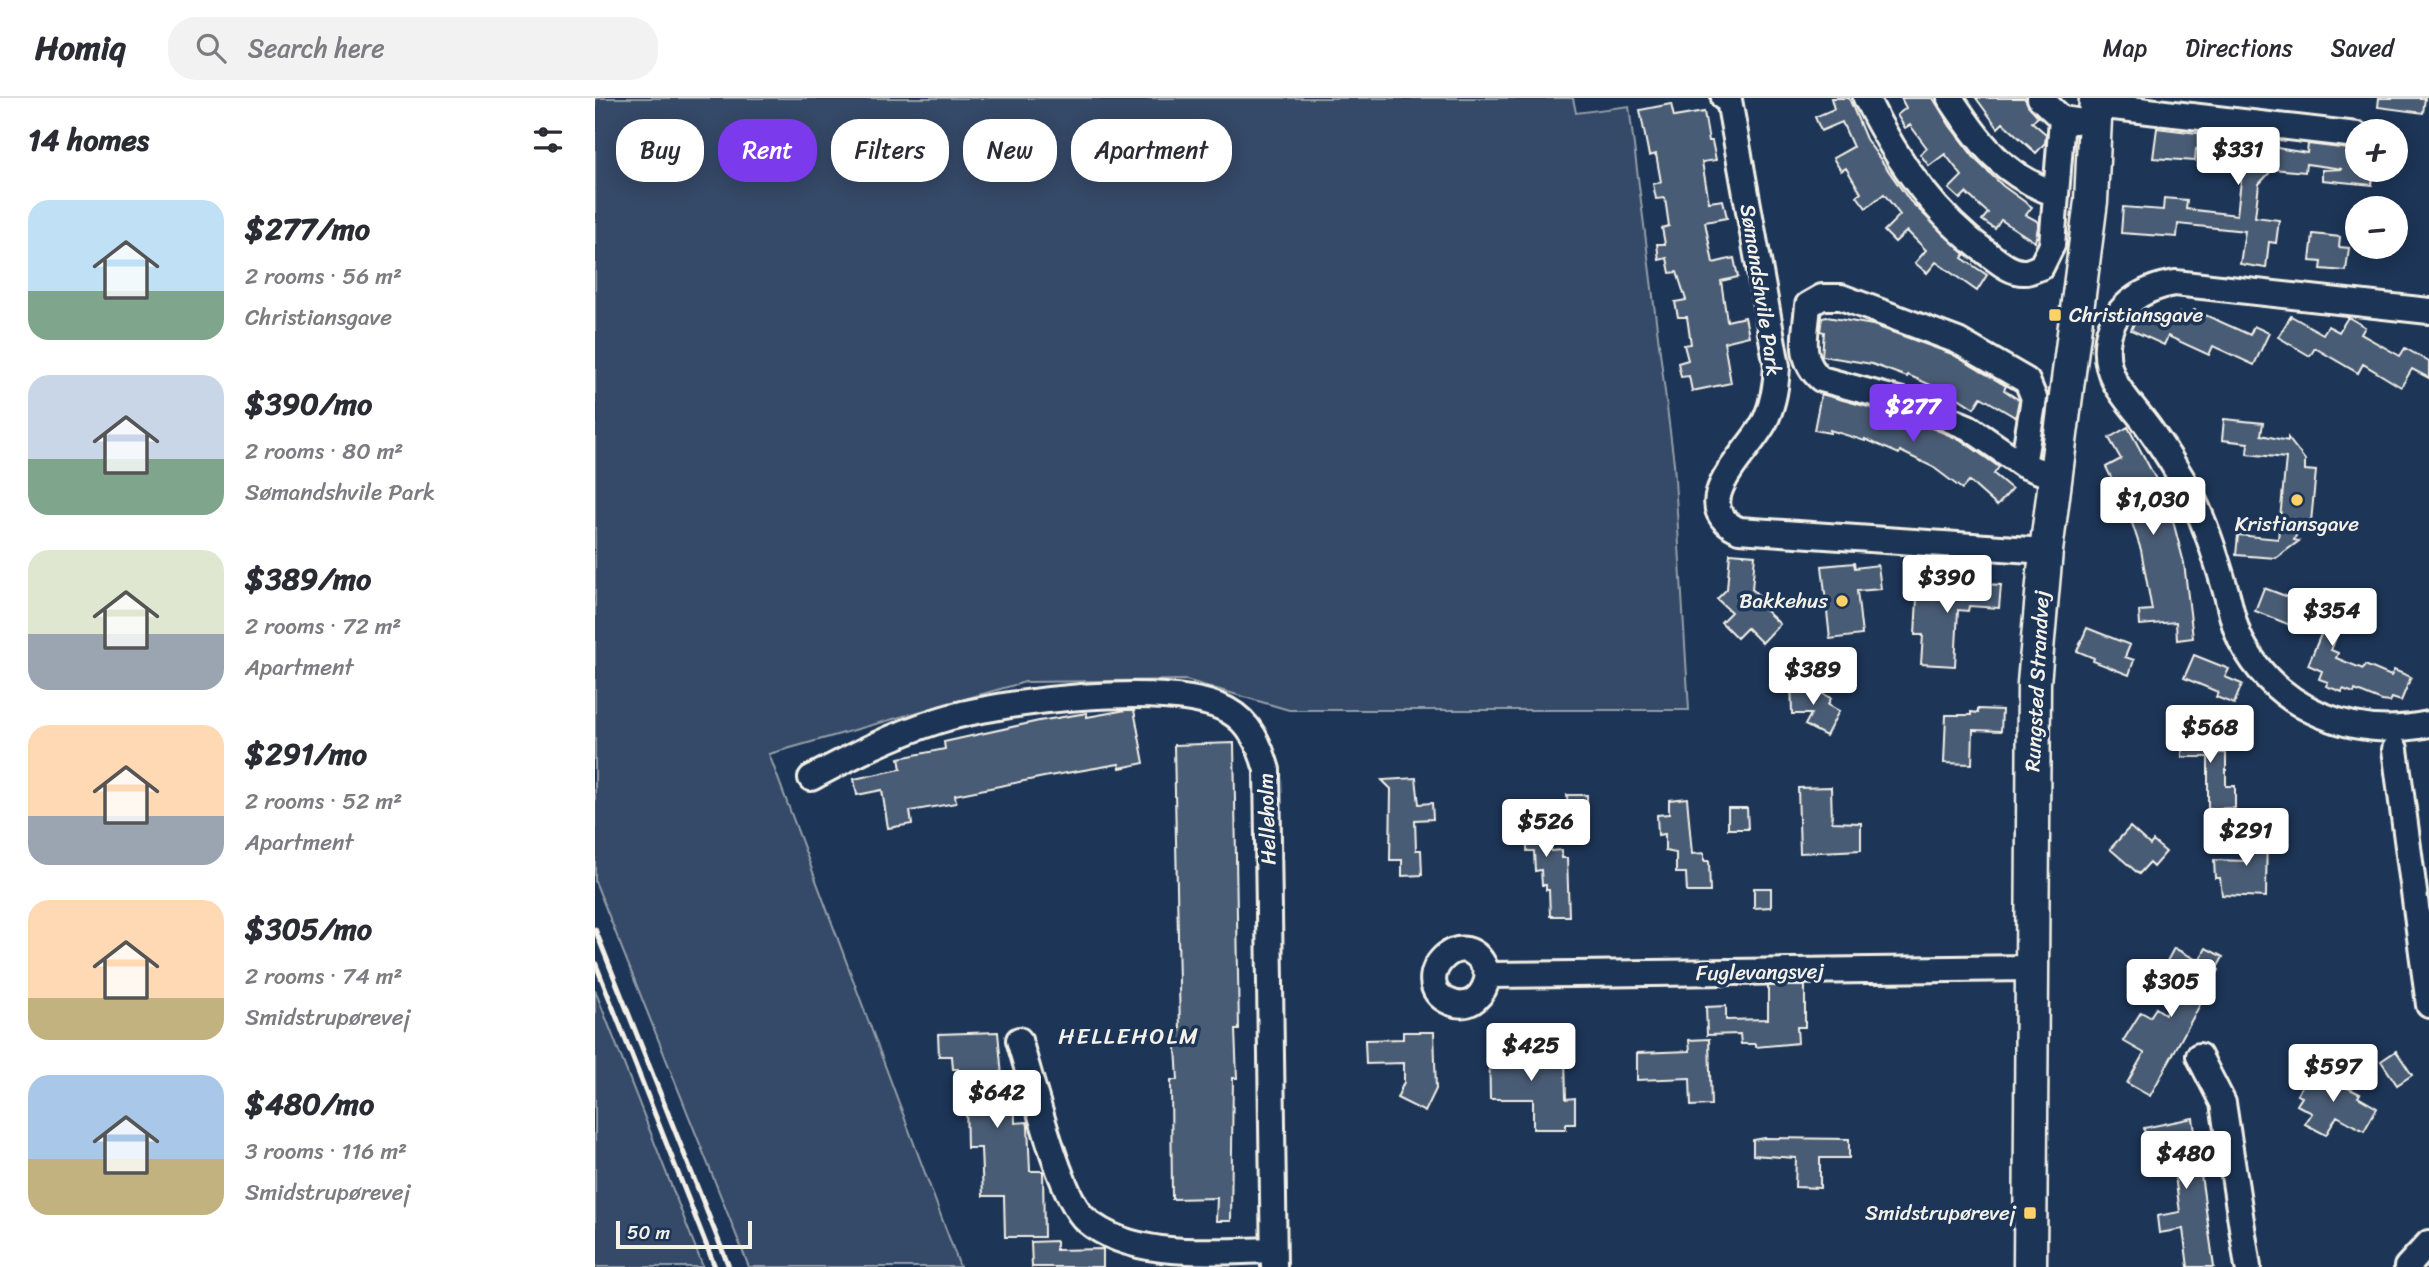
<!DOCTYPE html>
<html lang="en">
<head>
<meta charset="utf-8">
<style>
  :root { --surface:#fff; --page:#f2f2f3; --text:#2b2b33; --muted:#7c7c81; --line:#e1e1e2; --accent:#7c3aed }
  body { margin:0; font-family:Sriracha,sans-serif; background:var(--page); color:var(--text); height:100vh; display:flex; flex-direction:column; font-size:26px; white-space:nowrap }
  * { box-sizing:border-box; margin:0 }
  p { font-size:23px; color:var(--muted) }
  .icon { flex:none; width:38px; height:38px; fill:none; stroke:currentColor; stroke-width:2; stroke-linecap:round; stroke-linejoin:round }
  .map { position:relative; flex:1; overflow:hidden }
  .side { display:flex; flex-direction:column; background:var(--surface); width:595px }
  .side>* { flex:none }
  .hud { position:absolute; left:21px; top:21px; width:665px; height:63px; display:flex; gap:14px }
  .buttons { position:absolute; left:1750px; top:21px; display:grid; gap:14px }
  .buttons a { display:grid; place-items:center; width:63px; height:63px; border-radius:50%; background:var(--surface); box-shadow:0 4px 18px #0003; font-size:35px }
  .scale { position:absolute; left:21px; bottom:18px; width:136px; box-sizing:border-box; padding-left:7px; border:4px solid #f4f1e8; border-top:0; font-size:19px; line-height:24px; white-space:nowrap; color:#f4f1e8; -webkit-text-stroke:5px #1d3557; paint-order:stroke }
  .price { position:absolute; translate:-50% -60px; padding:0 16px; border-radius:7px; background:#fff; color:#222; font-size:23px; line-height:46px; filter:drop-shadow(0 2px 4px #0008) }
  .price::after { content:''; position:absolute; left:50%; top:42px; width:21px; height:16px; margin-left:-10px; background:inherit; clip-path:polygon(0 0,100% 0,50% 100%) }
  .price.current { background:var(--accent); color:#fff }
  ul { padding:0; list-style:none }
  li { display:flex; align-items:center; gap:21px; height:175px; padding:0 28px }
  li span { display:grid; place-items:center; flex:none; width:196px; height:140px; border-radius:21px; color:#555 }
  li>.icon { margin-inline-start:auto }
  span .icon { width:84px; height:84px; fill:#fffc; stroke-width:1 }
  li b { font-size:30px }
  h2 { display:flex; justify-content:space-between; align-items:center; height:84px; padding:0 28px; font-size:30px }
  .chip { padding:0 24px; border-radius:28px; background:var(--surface); box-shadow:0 4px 18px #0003; font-size:24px; line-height:63px }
  .chip.current { background:var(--accent); color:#fff }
  header { display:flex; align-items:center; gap:42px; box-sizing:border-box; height:98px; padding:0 35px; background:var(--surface); border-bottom:2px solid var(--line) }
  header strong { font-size:33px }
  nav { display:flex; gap:38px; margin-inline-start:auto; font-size:24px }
  .search { width:490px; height:63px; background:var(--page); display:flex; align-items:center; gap:18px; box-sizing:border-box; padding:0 24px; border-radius:28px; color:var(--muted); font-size:26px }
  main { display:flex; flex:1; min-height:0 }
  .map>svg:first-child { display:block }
  .green { fill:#354a67; stroke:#949ea8; stroke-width:2 }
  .building { fill:#485b74; stroke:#f4f1e8; stroke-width:2 }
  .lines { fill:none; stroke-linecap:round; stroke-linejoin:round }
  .minor-casing { stroke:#f4f1e8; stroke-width:30 }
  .major-casing { stroke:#f4f1e8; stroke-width:37 }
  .minor { stroke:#1d3557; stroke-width:24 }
  .major { stroke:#1d3557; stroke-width:32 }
  .rail { stroke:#f4f1e8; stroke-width:5 }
  .poi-dot { fill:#ffd166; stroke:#1d3557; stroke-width:2.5 }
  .labels { text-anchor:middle; stroke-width:7; stroke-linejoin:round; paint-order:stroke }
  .street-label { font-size:21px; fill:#f4f1e8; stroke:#1d3557 }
  .poi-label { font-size:21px; fill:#f4f1e8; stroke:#1d3557; text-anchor:end }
  .neighbourhood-label { font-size:23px; letter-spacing:2px; fill:#f4f1e8; stroke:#1d3557 }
</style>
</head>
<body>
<header>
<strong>Homiq</strong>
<div class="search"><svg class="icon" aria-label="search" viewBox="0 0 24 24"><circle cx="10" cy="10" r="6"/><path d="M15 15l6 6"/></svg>Search here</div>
<nav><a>Map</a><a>Directions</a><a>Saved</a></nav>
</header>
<main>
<section class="side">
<h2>14 homes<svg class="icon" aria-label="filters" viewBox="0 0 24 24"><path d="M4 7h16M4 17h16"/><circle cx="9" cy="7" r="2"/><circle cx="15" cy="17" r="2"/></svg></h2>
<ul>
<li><span style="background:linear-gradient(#bfe0f5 65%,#7fa58c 0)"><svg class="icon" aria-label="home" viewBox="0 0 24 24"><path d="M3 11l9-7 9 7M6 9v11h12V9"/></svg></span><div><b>$277/mo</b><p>2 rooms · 56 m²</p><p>Christiansgave</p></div></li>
<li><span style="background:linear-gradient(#c9d6e8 60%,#7fa58c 0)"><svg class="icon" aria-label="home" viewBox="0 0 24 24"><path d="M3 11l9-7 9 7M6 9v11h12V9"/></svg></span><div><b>$390/mo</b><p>2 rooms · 80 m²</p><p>Sømandshvile Park</p></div></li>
<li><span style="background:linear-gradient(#dfe7d0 60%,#9aa5b1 0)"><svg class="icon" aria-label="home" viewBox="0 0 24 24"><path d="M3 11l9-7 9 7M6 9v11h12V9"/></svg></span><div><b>$389/mo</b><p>2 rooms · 72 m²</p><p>Apartment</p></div></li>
<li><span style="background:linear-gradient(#ffd9b3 65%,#9aa5b1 0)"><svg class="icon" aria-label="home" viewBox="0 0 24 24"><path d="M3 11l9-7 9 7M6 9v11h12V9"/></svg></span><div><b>$291/mo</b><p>2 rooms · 52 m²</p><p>Apartment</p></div></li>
<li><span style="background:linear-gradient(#ffd9b3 70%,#c2b280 0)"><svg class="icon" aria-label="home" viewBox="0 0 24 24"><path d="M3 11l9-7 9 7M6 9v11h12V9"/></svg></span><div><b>$305/mo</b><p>2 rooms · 74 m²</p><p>Smidstrupørevej</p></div></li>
<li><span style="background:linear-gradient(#a9c7e8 60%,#c2b280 0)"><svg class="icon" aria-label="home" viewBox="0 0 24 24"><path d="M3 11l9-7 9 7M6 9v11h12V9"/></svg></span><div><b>$480/mo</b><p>3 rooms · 116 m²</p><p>Smidstrupørevej</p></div></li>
</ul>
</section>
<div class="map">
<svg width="1834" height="1169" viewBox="0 0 1834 1169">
  <rect width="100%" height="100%" fill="#1d3557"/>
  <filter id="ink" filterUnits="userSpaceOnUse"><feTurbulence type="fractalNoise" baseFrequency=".0143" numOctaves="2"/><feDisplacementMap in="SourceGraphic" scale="14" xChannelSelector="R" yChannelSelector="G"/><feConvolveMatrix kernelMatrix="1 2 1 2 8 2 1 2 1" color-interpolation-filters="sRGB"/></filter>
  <g filter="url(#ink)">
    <!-- green -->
    <path class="green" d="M0,0H978L981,15L1034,8L1079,365L1094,612H694L591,582L430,584L174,656L365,1169H154L0,783Z
      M0,892L108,1169H0Z"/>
    <!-- building -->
    <path class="building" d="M1236,0H1254L1271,41L1315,103L1370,156L1367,160L1392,177L1382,193L1341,164L1332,175L1320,165L1331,152L1312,133L1300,144L1289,133L1305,117L1289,96L1271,110L1262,98L1266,95L1251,70L1246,73L1238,60L1258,49L1247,24L1226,33L1220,19L1239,11Z
      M1306,0H1338L1355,28L1381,62L1408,88L1437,109L1431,117L1444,124L1440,144L1406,122L1400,131L1387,122L1393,115L1371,95L1365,101L1354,91L1367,78L1350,56L1334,68L1325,56L1332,50L1315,27L1310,30L1302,17L1311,10Z
      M1381,0H1429L1443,19L1437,24L1451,36L1450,45L1441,55L1408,25L1403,30Z
      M1784,0H1830L1828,15L1783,9Z
      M1076,6L1079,19L1109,14L1114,43H1117L1121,62L1107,64L1114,104L1128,102L1132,120L1110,124L1118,165L1139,160L1143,179L1126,183L1132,223L1150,219L1154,238L1129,244L1136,285L1097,293L1094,278L1086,279L1083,265L1093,262L1089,247L1096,246L1092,219H1083L1080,204L1091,202L1082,174L1075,175L1072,160L1064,162L1062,146H1070L1067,130L1074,128L1070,100L1061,101L1058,86L1066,84L1061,56L1054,58L1045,12Z
      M1562,30L1683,45L1682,50L1712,55L1713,46L1762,52V72H1779L1777,87L1727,82V72L1747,71L1711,66L1710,74L1678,71L1664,86L1660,119L1684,122L1681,145L1674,144L1671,170L1645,166L1650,133L1583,126L1582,139L1526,135L1528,109L1568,112L1569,100L1592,102L1591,111L1642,117L1649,57L1601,51L1600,63L1558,60Z
      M1718,136L1745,139L1744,149L1754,150L1751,173L1726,171L1727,164L1715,163Z
      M1550,211L1580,224L1584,215L1591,219L1599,212L1655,237L1659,228L1674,235L1659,267L1618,248L1614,257L1573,238L1569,247L1536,232L1542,218Z
      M1696,218L1728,236L1733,228L1744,234L1753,219L1770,229L1766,236L1805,258L1810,250L1834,264V280L1817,271L1806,289L1768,266L1763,275L1720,250L1715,258L1683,239Z
      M1232,219L1278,227L1357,256L1411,288L1409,292L1424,302L1421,317L1420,319L1386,299L1379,310L1348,290L1347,292L1313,277L1312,279L1277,266L1227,258L1229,234L1225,233L1227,220Z
      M1226,296L1310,319L1366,342L1404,369L1399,376L1417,391L1402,408L1374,383L1367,391L1338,369L1305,353L1304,356L1270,341V343L1235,332V335L1219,332Z
      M1629,321L1668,325L1666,337L1693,343V340L1710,362V372L1721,373L1715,434L1703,433L1699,442L1704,443L1681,460L1641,457L1643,437L1683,441L1691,360L1652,356L1653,345L1627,342Z
      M1533,329L1563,385L1578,423L1589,465L1598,540L1582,542L1581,524L1545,527L1544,513L1557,512L1546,452L1534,416L1511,369L1526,361L1514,340Z
      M1135,455L1160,457L1157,491L1174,508L1170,512L1185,526L1167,545L1152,530L1142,540L1126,524L1136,514L1122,501L1132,491Z
      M1259,465L1260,470L1283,467L1286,491L1262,493L1267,537L1235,541L1227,468Z
      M1323,482L1406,487L1404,510L1374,508L1373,513L1363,512L1360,568L1326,566L1328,537H1320Z
      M1669,490L1704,503L1706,499L1750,517L1736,552L1743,555L1741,560L1768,571L1770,567L1796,578L1799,572L1816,579L1806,603L1797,600L1795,604L1787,603L1760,592L1759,595L1748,591L1747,594L1731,588L1733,584L1724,581L1727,573L1713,567L1727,534L1697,522L1695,527L1660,513Z
      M1492,530L1535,547L1530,559L1539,562L1534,577L1498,563L1499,560L1482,553Z
      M1599,557L1634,571L1630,579L1647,586L1639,606L1621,599L1623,594L1589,580Z
      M1196,579L1236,600L1233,607L1244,613L1231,638L1210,627L1216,616H1197Z
      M1383,611L1407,612L1406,633L1378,632L1377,666L1349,665L1351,617H1376V614L1383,615Z
      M531,612H539L549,665L525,670L524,666L454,678L360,697L361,705L315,713L317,726L293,730L287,692L262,697L259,681L306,671L304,660L350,651L349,644L444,623L492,615V619Z
      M1587,629H1620V655H1631V688H1640V710L1613,711V659H1587Z
      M639,645L644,932H640L642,980H638L636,1123H621L622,1100L577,1101L576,982H583L580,933H585L579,647Z
      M821,680L824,706L837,705L838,721L820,722L821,752H826L827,777L807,778V762H795L796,691L787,682Z
      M1236,689L1237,724L1266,725V752L1205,755L1203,690Z
      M972,697H992V712H973Z
      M1092,700L1097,756L1109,755V763H1114L1115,794H1092L1091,775H1081V755L1070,753V736L1063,737L1062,717L1074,716V702Z
      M1133,710H1152L1153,731H1133Z
      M921,714H954L956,753L967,752V760H972L974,818H955L954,792H951V787H947L946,772L940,773L939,753H932V734H921Z
      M1654,726H1672L1671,799L1627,797L1625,780H1620L1619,762L1654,763Z
      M1535,729L1555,747L1558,743L1571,754L1558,769L1554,765L1544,776L1515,751Z
      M1159,790H1176V809L1159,810Z
      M1579,850L1600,861H1605L1611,850L1628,859L1622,870L1624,872L1555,998L1532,985L1549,955L1528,943L1546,914L1555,919L1561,910L1570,916L1592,877L1571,865Z
      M1173,888H1210V929H1202L1203,945L1161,949V946H1146L1145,936L1112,937L1111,909L1131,908V922L1173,921Z
      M403,934L407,978L419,977L420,1025L432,1024L433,1028L435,1073H448L449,1139H410L409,1098H388L386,1050H372L371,1003H364L363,971H358L357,958H344L343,936Z
      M808,934H839L841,991L830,1014L802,1000L809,984V965L771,966L770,942L808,941Z
      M918,936L919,960L970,959L971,1001L980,1000V1026H971V1031H938V1001H895L894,937Z
      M1114,941L1116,1007L1096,1008L1095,980L1042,982V955L1095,953L1094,942Z
      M1801,953L1817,977L1802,987L1786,963Z
      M1716,972L1765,996L1763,999L1782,1010L1769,1033L1742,1018L1731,1037L1710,1026L1717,1015L1702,1007L1707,999L1702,997Z
      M1598,1020L1619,1169H1593L1588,1131L1564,1135L1562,1118L1585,1114L1575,1043L1551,1047L1549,1030Z
      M1170,1040L1254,1041V1060H1225V1090L1200,1089L1201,1060L1158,1057V1042Z
      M461,1143V1152L508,1151V1169H437L436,1144Z"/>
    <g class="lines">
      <defs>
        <path id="minor" d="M1129,0L1134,2L1182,268C1181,287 1179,303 1171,321C1156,354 1088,406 1144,432L1451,453
          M1271,0C1300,60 1338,116 1392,155C1403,163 1416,175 1430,174C1435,174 1441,170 1446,169L1457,147L1467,21
          M1355,0C1386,46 1407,77 1461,96
          M1445,0L1467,21L1481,23
          M1501,7L1762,37
          M1834,213L1580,185C1547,190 1515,210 1512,247C1509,283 1535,303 1554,330C1569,351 1584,375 1596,397C1612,429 1622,463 1632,497C1636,512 1639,529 1646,543C1683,613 1759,642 1834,626
          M1428,367L1439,300L1432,283L1363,243L1246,199H1227L1213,207C1211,235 1202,261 1226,281L1315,305L1373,329L1428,367L1460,379
          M1800,651L1834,907
          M216,680C257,658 298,637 342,623C403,603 577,582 632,612C656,625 665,648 672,672L679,1169
          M893,877C872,814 808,885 855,904C876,913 890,896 893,877L1436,870
          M424,942C436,980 465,1100 491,1122C537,1162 621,1153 678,1152
          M1604,958L1628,1005L1653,1169
          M1812,1169L1834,1145"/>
        <path id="major" d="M1435,1169L1439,585L1451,453L1496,103L1501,0"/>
      </defs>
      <!-- minor casing -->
      <use href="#minor" class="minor-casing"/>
      <!-- major casing -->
      <use href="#major" class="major-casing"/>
      <!-- minor -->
      <use href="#minor" class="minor"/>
      <!-- major -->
      <use href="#major" class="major"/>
      <!-- rail -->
      <path class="rail" d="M0,831L134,1169
        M0,864L120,1169"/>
    </g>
  </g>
  <!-- markers -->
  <g class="poi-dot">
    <rect x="1453" y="210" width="14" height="14" rx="3.5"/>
    <circle cx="1702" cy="402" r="7"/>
    <circle cx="1247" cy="503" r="7"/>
    <rect x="1428" y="1108" width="14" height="14" rx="3.5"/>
  </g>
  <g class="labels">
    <!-- street labels -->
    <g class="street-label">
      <text transform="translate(1166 192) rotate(81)" y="7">Sømandshvile Park</text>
      <text transform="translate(1442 583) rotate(-87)" y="7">Rungsted Strandvej</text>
      <text transform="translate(672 721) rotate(-92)" y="7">Helleholm</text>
      <text transform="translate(1165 874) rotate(-1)" y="7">Fuglevangsvej</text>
    </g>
    <!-- poi labels -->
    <g class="poi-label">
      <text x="1474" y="224" text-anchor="start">Christiansgave</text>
      <text x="1702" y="433" text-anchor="middle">Kristiansgave</text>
      <text x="1233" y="510">Bakkehus</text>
      <text x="1421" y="1122">Smidstrupørevej</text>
    </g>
    <!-- neighbourhood labels -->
    <g class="neighbourhood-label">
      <text x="534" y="946">HELLEHOLM</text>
    </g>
  </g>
</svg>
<div class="buttons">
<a>+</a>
<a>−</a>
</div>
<div class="scale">50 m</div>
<b class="price" style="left:1643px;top:89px">$331</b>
<b class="price current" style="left:1318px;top:346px">$277</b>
<b class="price" style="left:1558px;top:439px">$1,030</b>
<b class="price" style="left:1352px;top:517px">$390</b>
<b class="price" style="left:1737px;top:550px">$354</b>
<b class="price" style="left:1218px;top:609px">$389</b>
<b class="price" style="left:1615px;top:667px">$568</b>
<b class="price" style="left:951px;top:761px">$526</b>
<b class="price" style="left:1651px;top:770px">$291</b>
<b class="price" style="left:1576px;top:921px">$305</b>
<b class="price" style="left:936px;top:985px">$425</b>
<b class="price" style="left:1738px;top:1006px">$597</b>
<b class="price" style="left:402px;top:1032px">$642</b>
<b class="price" style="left:1591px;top:1093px">$480</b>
<div class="hud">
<a class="chip">Buy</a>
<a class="chip current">Rent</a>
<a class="chip">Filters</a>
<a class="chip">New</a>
<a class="chip">Apartment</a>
</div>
</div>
</main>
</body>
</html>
